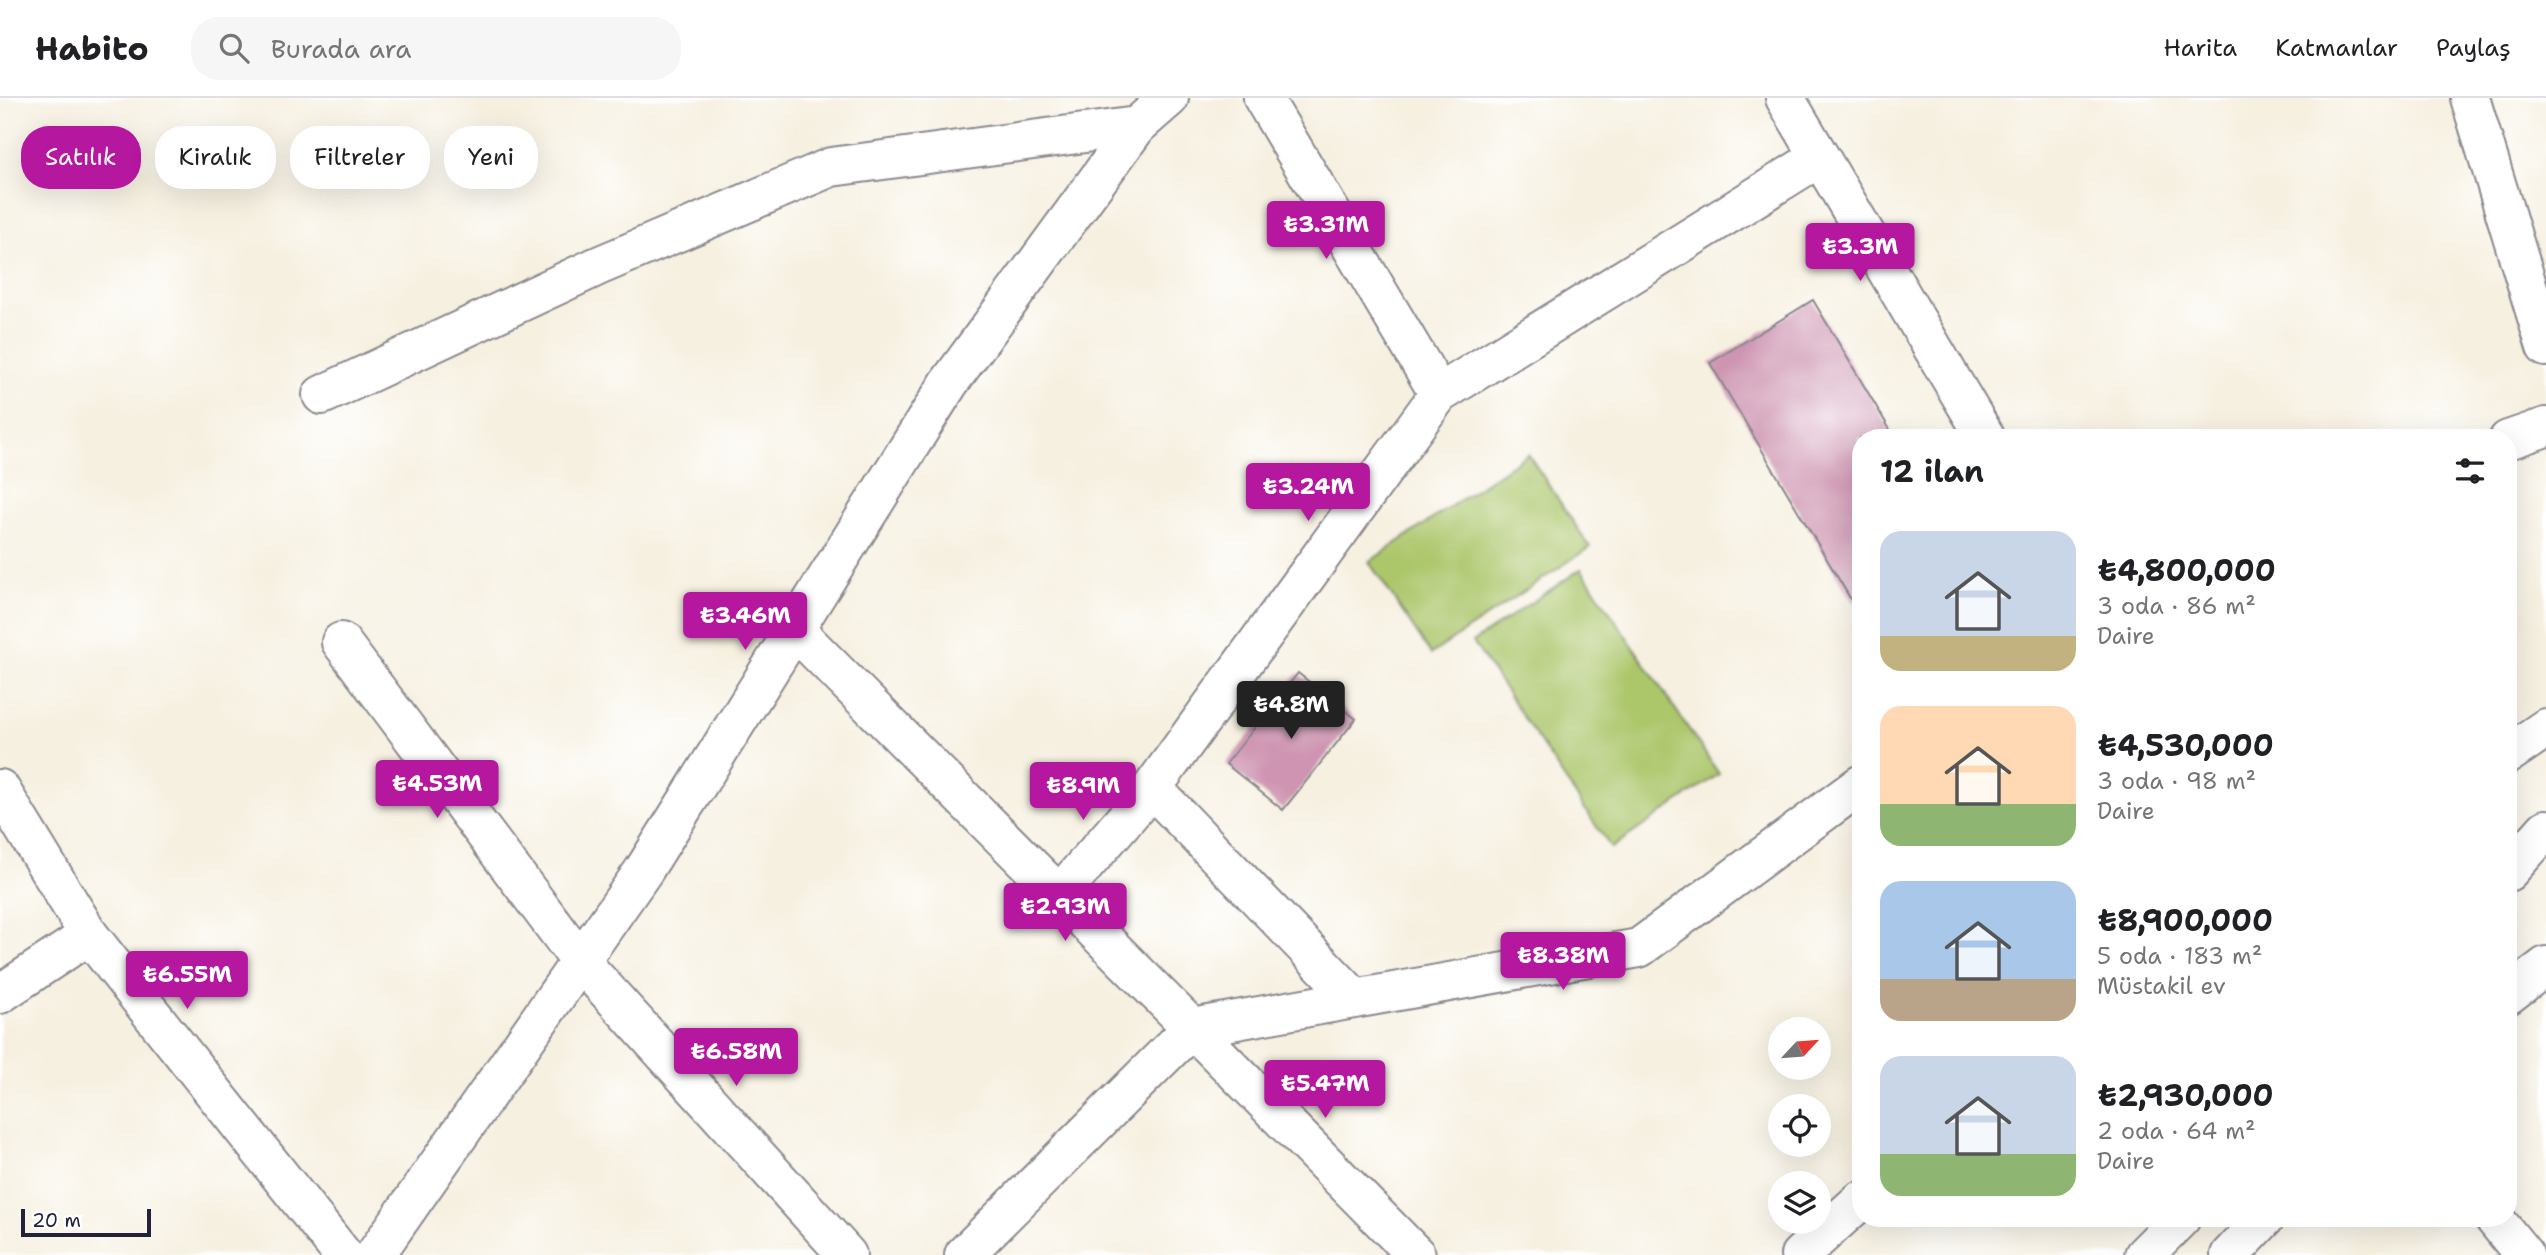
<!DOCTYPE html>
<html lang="tr">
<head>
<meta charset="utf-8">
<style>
  :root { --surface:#fff; --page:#f6f6f6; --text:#202124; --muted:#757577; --line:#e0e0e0; --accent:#b5179e }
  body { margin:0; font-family:"Shantell Sans",sans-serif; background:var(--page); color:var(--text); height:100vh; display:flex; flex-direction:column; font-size:26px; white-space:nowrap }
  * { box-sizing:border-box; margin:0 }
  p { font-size:23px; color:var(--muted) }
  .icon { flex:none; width:38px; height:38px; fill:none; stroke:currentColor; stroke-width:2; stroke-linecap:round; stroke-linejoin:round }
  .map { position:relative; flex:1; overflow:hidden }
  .drawer { position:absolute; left:1852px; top:331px; width:665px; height:798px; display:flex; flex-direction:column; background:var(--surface); border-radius:28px; box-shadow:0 7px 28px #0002 }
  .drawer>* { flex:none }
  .top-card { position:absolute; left:21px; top:28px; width:665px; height:63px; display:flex; gap:14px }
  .needle { width:46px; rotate:64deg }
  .controls { position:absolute; left:1768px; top:919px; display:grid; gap:14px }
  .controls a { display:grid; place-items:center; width:63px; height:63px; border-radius:50%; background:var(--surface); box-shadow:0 7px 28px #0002; font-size:35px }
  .scale { position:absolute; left:21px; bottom:18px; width:130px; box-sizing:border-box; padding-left:7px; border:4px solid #22223b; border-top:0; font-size:19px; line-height:24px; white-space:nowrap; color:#22223b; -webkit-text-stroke:5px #fff; paint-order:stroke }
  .price { position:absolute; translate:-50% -60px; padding:0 16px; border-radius:7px; background:var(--accent); color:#fff; font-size:23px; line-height:46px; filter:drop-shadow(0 2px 4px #0008) }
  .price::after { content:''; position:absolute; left:50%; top:42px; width:21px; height:16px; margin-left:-10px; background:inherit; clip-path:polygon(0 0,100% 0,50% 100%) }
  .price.active { background:#222; color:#fff }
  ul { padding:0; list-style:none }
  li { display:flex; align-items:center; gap:21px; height:175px; padding:0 28px }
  li span { display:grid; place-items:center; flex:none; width:196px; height:140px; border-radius:21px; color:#555 }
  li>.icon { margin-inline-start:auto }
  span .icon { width:84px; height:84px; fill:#fffc; stroke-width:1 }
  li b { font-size:30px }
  h2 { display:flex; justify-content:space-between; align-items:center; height:84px; padding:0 28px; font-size:30px }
  .pill { padding:0 24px; border-radius:28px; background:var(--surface); box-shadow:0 7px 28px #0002; font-size:24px; line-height:63px }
  .pill.active { background:var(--accent); color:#fff }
  header { display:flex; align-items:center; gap:42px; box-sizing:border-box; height:98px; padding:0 35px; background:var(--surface); border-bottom:2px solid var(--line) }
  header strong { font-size:33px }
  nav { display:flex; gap:38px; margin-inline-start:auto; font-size:24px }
  .search { width:490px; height:63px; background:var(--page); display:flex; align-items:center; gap:18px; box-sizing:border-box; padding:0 24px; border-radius:28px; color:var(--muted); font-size:26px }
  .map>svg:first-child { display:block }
  .green { fill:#acc66b; stroke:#677453; stroke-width:2 }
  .building { fill:#ce94b1 }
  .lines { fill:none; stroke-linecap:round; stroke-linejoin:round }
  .minor-casing { stroke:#8c898e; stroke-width:42 }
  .minor { stroke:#fff; stroke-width:38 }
</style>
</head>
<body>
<header>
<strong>Habito</strong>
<div class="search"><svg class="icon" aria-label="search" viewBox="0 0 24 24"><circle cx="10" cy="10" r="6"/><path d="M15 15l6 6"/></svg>Burada ara</div>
<nav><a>Harita</a><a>Katmanlar</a><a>Paylaş</a></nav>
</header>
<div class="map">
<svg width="2546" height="1157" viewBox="0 0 2546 1157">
  <rect width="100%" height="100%" fill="#fff"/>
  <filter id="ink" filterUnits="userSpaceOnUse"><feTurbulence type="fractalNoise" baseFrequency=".0143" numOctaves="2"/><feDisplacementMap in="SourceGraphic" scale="14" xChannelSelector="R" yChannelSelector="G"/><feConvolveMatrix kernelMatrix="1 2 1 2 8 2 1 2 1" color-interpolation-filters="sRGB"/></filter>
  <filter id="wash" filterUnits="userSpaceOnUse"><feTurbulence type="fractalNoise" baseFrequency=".00686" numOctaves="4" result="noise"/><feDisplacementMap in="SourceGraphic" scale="28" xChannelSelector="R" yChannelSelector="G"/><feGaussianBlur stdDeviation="1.57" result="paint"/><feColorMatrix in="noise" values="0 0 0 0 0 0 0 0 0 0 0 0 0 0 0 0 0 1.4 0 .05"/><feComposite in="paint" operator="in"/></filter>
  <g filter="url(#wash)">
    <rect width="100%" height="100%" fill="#f6f0e0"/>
    <!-- green -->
    <path class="green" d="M1528,356L1590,449L1431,556L1369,464Z
      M1581,471L1719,676L1611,750L1473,544Z"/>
    <g id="blocks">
      <!-- building -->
      <path class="building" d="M1813,202L1895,340H1860V500L1853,505L1710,265Z
        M1298,575L1356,621L1283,712L1226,666Z"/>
    </g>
  </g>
  <g filter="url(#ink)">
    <use href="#blocks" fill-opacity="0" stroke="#8c898e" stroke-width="2"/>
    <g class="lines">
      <defs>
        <path id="minor" d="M1263,0L1439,296
          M1785,0L1986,340
          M2470,0L2546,249
          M322,297L598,168L831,69L1137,28
          M2508,342L2546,329
          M794,531L1192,930L964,1157
          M341,544L581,864L847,1157
          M2508,656L2546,630
          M0,691L89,837L343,1157
          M2508,774L2546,731
          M1059,797L1152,690
          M0,896L89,837
          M2508,897L2546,868
          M1355,901L1152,690L1439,296L1820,59
          M1192,930L1639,850L1860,687
          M1192,930L1416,1157
          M2494,1120L2524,1157
          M375,1157L644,772L949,285L1137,28L1169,0
          M1800,1157L1860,1103
          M2144,1157L2181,1120
          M2230,1157L2265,1120"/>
      </defs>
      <!-- minor casing -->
      <use href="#minor" class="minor-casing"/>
      <!-- minor -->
      <use href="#minor" class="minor"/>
    </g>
  </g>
</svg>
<div class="controls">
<a><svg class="needle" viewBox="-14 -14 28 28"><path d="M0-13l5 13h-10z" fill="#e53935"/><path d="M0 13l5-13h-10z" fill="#757577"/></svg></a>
<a><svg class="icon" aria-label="locate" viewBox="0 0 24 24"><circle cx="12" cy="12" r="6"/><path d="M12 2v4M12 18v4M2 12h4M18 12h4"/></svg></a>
<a><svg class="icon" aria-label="layers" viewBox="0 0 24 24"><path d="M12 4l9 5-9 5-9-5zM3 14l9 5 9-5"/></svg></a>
</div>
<div class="scale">20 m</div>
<b class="price" style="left:1326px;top:163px">₺3.31M</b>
<b class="price" style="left:1860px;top:185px">₺3.3M</b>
<b class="price" style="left:1308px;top:425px">₺3.24M</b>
<b class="price" style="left:745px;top:554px">₺3.46M</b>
<b class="price active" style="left:1291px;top:643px">₺4.8M</b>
<b class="price" style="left:437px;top:722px">₺4.53M</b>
<b class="price" style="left:1083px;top:724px">₺8.9M</b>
<b class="price" style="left:1065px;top:845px">₺2.93M</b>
<b class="price" style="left:1563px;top:894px">₺8.38M</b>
<b class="price" style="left:187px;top:913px">₺6.55M</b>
<b class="price" style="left:736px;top:990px">₺6.58M</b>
<b class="price" style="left:1325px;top:1022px">₺5.47M</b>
<div class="top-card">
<a class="pill active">Satılık</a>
<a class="pill">Kiralık</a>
<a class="pill">Filtreler</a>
<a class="pill">Yeni</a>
</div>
<section class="drawer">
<h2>12 ilan<svg class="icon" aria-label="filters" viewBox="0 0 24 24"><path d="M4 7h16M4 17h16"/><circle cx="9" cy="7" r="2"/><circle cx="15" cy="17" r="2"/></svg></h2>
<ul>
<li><span style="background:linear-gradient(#c9d6e8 75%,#c2b280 0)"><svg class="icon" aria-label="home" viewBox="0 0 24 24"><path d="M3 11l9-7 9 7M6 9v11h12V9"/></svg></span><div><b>₺4,800,000</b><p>3 oda · 86 m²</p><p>Daire</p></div></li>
<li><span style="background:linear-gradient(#ffd9b3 70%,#8fb573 0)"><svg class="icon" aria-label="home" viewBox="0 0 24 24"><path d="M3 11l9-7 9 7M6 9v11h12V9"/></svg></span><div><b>₺4,530,000</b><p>3 oda · 98 m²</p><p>Daire</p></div></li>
<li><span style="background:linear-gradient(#a9c7e8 70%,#b9a48a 0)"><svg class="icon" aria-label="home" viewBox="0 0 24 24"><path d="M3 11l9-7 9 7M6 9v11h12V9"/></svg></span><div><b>₺8,900,000</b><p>5 oda · 183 m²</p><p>Müstakil ev</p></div></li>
<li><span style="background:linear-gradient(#c9d6e8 70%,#8fb573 0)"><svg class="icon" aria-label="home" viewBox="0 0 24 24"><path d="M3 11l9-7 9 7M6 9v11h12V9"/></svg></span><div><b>₺2,930,000</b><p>2 oda · 64 m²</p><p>Daire</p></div></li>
</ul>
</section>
</div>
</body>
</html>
